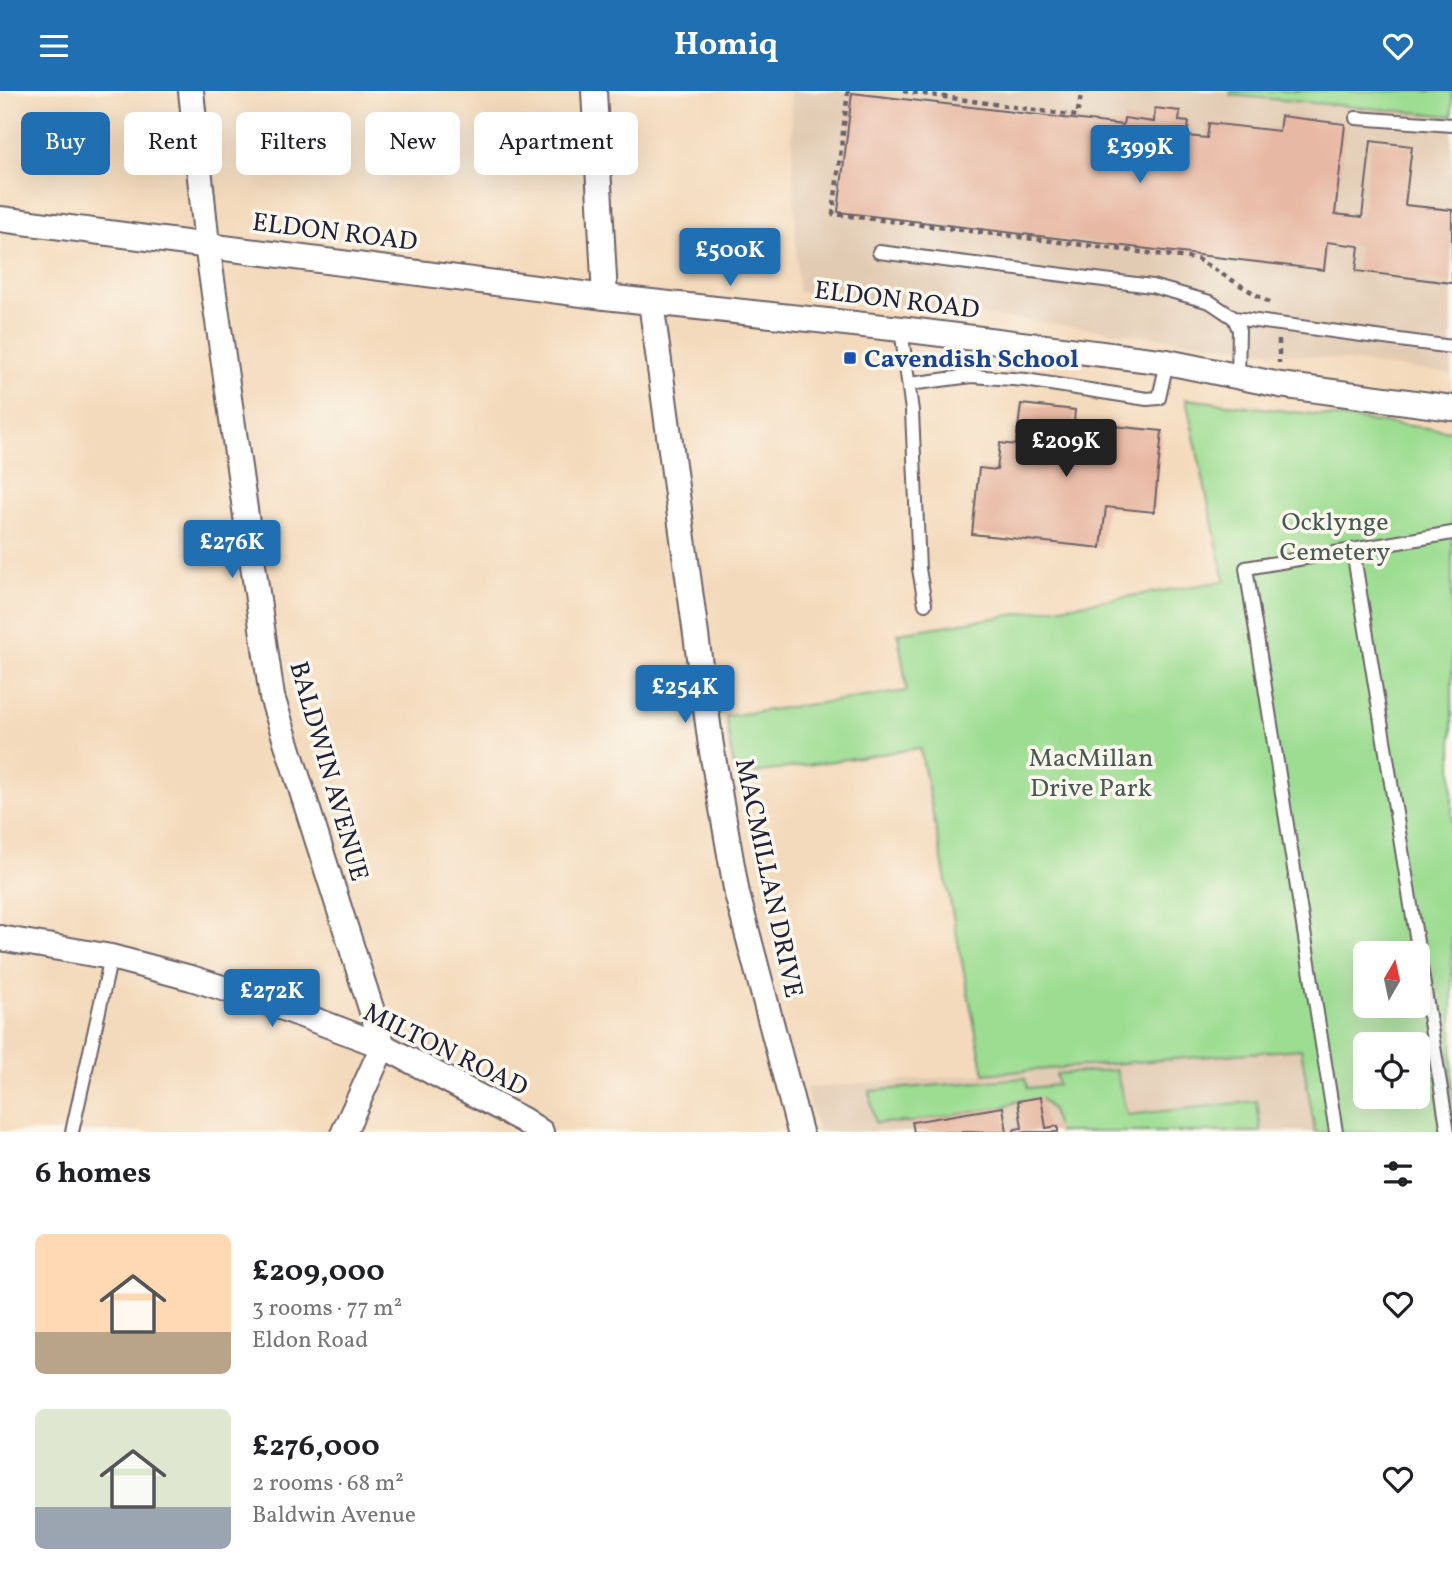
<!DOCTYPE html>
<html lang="en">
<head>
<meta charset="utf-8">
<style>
  :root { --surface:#fff; --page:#f6f6f6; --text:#202124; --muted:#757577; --accent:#1f6fb2 }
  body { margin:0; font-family:Vollkorn,serif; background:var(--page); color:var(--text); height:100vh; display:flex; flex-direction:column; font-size:26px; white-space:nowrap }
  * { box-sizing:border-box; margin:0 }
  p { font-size:23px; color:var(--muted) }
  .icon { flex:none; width:38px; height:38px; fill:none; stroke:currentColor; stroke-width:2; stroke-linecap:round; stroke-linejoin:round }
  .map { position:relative; height:1041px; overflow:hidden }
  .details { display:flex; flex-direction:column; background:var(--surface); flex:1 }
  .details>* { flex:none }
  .banner { position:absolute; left:21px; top:21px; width:700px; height:63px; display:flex; gap:14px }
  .needle { width:46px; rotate:9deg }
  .tools { position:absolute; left:1353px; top:850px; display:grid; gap:14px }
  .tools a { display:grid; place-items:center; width:77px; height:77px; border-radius:10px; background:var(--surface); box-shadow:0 7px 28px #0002; font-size:35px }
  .price { position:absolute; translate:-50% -60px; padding:0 16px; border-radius:7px; background:var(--accent); color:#fff; font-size:23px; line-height:46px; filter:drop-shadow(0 2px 4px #0008) }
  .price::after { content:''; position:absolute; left:50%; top:42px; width:21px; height:16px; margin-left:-10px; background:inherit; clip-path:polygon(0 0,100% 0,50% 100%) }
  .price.active { background:#222; color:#fff }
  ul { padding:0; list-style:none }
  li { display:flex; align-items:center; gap:21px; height:175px; padding:0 35px }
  li span { display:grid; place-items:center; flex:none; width:196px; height:140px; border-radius:10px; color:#555 }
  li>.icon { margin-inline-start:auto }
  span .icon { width:84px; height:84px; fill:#fffc; stroke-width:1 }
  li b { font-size:30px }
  h2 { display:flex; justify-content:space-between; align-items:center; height:84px; padding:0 35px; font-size:30px }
  .chip { padding:0 24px; border-radius:10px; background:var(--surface); box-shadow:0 7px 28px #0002; font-size:24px; line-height:63px }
  .chip.active { background:var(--accent); color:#fff }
  header { display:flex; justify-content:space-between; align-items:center; height:91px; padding:0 35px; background:var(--accent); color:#fff; font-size:32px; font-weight:700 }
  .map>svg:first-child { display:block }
  .built { fill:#e2cbb3 }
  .green { fill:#9ddd92; stroke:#608066; stroke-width:2; fill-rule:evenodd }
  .building { fill:#e7b8a3 }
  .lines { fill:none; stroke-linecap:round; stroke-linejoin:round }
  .lane-casing { stroke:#6c6268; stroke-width:16 }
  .street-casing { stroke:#6c6268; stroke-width:28 }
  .path { stroke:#6c6268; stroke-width:4.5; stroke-dasharray:5 5; stroke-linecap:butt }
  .lane { stroke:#fff; stroke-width:12 }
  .street { stroke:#fff; stroke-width:24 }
  .transit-dot { fill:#1a4fb4; stroke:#fbf7ec; stroke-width:2.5 }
  .labels { text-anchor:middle; stroke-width:7; stroke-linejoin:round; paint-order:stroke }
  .street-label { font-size:26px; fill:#22223b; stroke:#fbf7ec }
  .transit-label { font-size:26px; font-weight:bold; fill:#164399; stroke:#fbf7ec; text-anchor:start }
  .park-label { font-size:26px; fill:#475a55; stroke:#fbf7ec }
</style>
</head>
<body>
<header><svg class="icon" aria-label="menu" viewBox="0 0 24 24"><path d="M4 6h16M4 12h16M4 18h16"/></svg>Homiq<svg class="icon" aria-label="heart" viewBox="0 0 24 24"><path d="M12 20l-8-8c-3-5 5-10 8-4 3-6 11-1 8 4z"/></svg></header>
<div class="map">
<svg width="1452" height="1041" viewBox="0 0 1452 1041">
  <rect width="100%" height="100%" fill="#fbf7ec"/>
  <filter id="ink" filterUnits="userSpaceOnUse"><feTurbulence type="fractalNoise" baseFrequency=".0143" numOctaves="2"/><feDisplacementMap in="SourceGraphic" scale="14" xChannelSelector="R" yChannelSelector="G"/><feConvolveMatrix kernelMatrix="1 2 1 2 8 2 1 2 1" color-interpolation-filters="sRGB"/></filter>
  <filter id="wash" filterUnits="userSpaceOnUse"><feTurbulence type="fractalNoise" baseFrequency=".00686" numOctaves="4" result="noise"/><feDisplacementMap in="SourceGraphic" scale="28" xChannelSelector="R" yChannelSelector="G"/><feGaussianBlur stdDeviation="1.57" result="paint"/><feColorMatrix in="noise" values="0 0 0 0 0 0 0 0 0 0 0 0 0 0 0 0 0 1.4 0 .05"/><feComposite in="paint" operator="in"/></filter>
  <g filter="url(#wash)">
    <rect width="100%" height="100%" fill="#f4dabc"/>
    <!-- built -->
    <path class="built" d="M790,0H1452V283L798,201Z
      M1302,958L1315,1041H818L805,997Z"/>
    <!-- green -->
    <path class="green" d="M1231,0H1452V25L1231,4Z
      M1186,308L1452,340V1041H1315L1301,958L984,983L920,657L735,685L726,625L907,600L898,542L1225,490ZM1365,863H1418V915H1365ZM1365,954H1418V1006H1365Z
      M1116,979L1127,1024L1257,1010L1261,1041H1058L1052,1019L1041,1007L1018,1010L1003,1016L912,1031L875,1032L869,1000L1025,987L1028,997L1058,994L1056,983Z"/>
    <g id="blocks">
      <!-- building -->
      <path class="building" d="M852,2L1123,34L1124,27L1154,31L1155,17L1180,20L1179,30L1189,31L1187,45L1207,47L1209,32L1279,40L1281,25L1345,33L1335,123L1362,126L1371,50L1412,55L1405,114L1452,119V192L1356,180L1359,155L1327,151L1324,179L838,121Z
        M1021,313L1075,319L1074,331L1162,340L1154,421L1106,416L1101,457L972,443L979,377L997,379L1000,352L1016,354Z
        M1041,1006L1046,1037L1058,1035V1041H1013L1015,1038L1022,1037L1018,1010Z
        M1003,1016L1007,1041H914L912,1031Z"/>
    </g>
  </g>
  <g filter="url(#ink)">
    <use href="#blocks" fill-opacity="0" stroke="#6c6268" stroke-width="2"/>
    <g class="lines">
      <defs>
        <path id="lane" d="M1356,27L1452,34
          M879,161L1152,195L1210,211L1234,227L1239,239L1238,286
          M1234,227L1452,256
          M901,238L912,320L919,478L925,513
          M909,293L972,285L1025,289L1147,308L1159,307L1167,271
          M1353,459L1448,1041
          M72,1041L111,866
          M1336,1041L1246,477L1452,442"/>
        <path id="street" d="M191,0L207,154L272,606L383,955L344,1041
          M594,0L605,206
          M0,128L605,206L901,238L1167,271L1280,294L1452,317
          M651,211L711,655L737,803L800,1041
          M0,847L111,866L191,887L270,912L383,955L523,1029L541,1041"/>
      </defs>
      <!-- lane casing -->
      <use href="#lane" class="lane-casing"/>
      <!-- street casing -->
      <use href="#street" class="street-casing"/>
      <!-- path -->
      <path class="path" d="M848,0L833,123L1197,168L1270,212
        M903,0L1077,25L1082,0
        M1279,249V272"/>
      <!-- lane -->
      <use href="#lane" class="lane"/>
      <!-- street -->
      <use href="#street" class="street"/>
    </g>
  </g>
  <!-- markers -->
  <rect class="transit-dot" x="843" y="260" width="14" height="14" rx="3.5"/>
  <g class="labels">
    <!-- street labels -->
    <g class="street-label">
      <text transform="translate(335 140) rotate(7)" y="9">ELDON ROAD</text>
      <text transform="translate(897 208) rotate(7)" y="9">ELDON ROAD</text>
      <text transform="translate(330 680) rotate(74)" y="9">BALDWIN AVENUE</text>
      <text transform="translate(770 787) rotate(78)" y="9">MACMILLAN DRIVE</text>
      <text transform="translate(446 958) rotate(26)" y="9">MILTON ROAD</text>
    </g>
    <!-- transit labels -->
    <g class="transit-label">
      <text x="864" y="276">Cavendish School</text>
    </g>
    <!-- park labels -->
    <g class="park-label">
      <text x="1335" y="439">Ocklynge<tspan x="1335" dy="30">Cemetery</tspan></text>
      <text x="1091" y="675">MacMillan<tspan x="1091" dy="30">Drive Park</tspan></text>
    </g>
  </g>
</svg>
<div class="tools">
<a><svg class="needle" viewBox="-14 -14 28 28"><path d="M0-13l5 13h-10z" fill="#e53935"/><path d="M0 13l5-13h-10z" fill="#757577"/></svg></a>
<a><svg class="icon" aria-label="locate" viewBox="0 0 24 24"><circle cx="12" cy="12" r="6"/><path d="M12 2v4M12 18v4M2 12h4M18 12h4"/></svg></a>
</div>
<b class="price" style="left:1140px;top:94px">£399K</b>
<b class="price" style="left:730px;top:197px">£500K</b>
<b class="price active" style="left:1066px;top:388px">£209K</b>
<b class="price" style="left:232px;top:489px">£276K</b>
<b class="price" style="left:685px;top:634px">£254K</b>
<b class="price" style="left:272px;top:938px">£272K</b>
<div class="banner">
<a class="chip active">Buy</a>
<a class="chip">Rent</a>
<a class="chip">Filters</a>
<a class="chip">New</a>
<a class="chip">Apartment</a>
</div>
</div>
<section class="details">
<h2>6 homes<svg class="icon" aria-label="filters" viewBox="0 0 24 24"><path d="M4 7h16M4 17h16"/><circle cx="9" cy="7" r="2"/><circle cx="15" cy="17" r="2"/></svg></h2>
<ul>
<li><span style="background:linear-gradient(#ffd9b3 70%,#b9a48a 0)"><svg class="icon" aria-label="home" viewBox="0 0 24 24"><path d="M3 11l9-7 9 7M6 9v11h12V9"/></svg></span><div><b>£209,000</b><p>3 rooms · 77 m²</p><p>Eldon Road</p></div><svg class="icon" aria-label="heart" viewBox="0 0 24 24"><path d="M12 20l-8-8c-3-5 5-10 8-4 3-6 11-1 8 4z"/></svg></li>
<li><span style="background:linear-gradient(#dfe7d0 70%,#9aa5b1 0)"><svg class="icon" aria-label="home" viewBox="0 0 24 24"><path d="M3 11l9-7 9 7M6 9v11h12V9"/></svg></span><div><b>£276,000</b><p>2 rooms · 68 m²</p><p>Baldwin Avenue</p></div><svg class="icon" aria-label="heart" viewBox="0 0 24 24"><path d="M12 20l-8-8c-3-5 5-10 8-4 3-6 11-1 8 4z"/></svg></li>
</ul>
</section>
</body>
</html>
